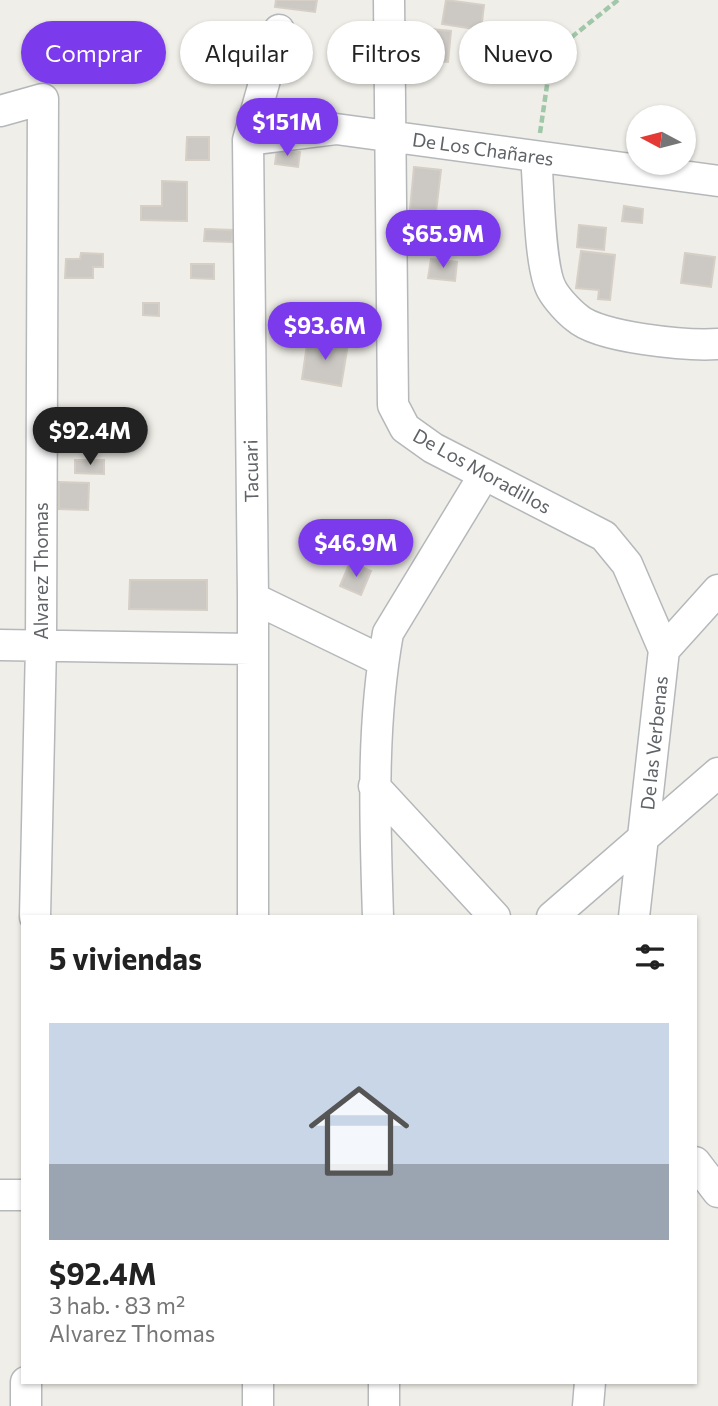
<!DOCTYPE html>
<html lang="es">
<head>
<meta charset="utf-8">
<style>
  :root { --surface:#fff; --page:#f2f2f2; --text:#222; --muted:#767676; --line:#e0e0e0; --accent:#7c3aed }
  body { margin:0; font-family:Commissioner,sans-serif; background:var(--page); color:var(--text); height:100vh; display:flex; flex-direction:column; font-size:26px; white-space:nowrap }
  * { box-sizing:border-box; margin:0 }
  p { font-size:23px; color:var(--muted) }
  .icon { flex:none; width:38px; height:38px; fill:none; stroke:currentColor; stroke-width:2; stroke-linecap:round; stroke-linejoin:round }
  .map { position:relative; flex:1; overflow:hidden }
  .side { position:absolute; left:21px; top:915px; width:676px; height:469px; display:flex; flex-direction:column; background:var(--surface); border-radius:0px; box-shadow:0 2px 5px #0004 }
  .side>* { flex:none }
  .guide { position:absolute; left:21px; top:21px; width:677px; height:63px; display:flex; gap:14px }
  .needle { width:46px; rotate:277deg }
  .buttons { position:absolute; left:626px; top:105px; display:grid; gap:14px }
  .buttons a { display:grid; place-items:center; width:70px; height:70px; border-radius:50%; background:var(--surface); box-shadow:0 2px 5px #0004; font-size:35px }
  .price { position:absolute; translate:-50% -60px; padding:0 16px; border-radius:24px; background:var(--accent); color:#fff; font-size:23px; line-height:46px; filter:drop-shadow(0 2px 4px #0008) }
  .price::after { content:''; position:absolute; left:50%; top:42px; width:21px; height:16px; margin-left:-10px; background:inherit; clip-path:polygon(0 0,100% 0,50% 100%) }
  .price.on { background:#222; color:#fff }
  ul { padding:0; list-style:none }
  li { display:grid; align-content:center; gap:14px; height:371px; padding:0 28px }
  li+li { border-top:2px solid var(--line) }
  li span { display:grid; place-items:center; height:217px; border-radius:0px; color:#555 }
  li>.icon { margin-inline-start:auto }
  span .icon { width:126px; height:126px; fill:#fffc; stroke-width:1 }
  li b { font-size:30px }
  h2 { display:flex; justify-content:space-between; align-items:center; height:84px; padding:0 28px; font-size:30px }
  .pill { padding:0 24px; border-radius:32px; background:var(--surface); box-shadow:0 2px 5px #0004; font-size:24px; line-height:63px }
  .pill.on { background:var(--accent); color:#fff }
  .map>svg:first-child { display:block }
  .building { fill:#ccc9c4; stroke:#d5cfc6; stroke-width:2 }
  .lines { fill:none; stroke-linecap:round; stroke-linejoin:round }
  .minor-casing { stroke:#b5b8bb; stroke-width:33 }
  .path { stroke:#a0c7a8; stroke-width:4.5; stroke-dasharray:7 3.5; stroke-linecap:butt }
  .minor { stroke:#fff; stroke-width:30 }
  .labels { text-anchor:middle; stroke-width:6; stroke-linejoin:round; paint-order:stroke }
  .street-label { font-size:19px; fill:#5f6367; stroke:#fff }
</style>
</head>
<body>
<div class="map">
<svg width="718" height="1406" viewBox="0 0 718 1406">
  <rect width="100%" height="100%" fill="#f0eee8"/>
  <!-- building -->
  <path class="building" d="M276,0H317L315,12L275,7Z
    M446,0L484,5L481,30L442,24Z
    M409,27L451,31L448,62L406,59Z
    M187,137H209V160H186Z
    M277,149L300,152L298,167L275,164Z
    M414,167L441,170L436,212L410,209Z
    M162,181L187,182V221L141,220V206H162Z
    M624,206L643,209L642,223L622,221Z
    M579,225L606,228L604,250L577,247Z
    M205,229L233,230L232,242L204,241Z
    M581,251L615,255L610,300L598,299L599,290L576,288Z
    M81,253L103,254V267H93V278H65L66,259H80Z
    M685,253L715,257L711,287L681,283Z
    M431,259L457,262L455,281L428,278Z
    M191,264H214V279L191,278Z
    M143,303H159V316L143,315Z
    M308,338L348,344L341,386L302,379Z
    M75,460H104V474L75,473Z
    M59,482L89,483L88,510L59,509Z
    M350,562L371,571L361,595L340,586Z
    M130,580H207V610L129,609Z"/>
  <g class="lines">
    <defs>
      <path id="minor" d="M389,0L393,405L405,428L433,448L604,536L627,564L664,650
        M0,111L43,99L41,645L35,917
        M248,140L336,129L718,181
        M536,157C539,186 539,268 552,290C557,299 569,312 577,318C599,338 688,346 718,344
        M253,598L383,661
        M0,645L251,649
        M374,786L495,917
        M253,917V598L248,140L279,30
        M378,917C375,822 371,727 388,633L484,475
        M552,917L718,773
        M634,917L664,650L718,590
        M695,1162L718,1192
        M0,1195H23
        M258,1382V1406
        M384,1382V1406
        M26,1406V1382
        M588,1406L590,1382"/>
    </defs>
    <!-- minor casing -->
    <use href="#minor" class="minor-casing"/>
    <!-- path -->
    <path class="path" d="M540,133L551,58L573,36L618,0"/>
    <!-- minor -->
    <use href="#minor" class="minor"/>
  </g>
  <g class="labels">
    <!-- street labels -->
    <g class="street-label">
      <text transform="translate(483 149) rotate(8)" y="7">De Los Chañares</text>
      <text transform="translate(251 471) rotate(-91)" y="7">Tacuari</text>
      <text transform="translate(482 471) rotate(29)" y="7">De Los Moradillos</text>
      <text transform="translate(41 571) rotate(-90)" y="7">Alvarez Thomas</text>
      <text transform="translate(654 743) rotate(-84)" y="7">De las Verbenas</text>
    </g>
  </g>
</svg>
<div class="buttons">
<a><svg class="needle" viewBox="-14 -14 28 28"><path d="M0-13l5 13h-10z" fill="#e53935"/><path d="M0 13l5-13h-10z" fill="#767676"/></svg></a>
</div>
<b class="price" style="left:287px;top:158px">$151M</b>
<b class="price" style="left:443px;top:270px">$65.9M</b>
<b class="price" style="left:325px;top:362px">$93.6M</b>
<b class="price on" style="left:90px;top:467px">$92.4M</b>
<b class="price" style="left:356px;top:579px">$46.9M</b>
<div class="guide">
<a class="pill on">Comprar</a>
<a class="pill">Alquilar</a>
<a class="pill">Filtros</a>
<a class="pill">Nuevo</a>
</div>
<section class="side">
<h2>5 viviendas<svg class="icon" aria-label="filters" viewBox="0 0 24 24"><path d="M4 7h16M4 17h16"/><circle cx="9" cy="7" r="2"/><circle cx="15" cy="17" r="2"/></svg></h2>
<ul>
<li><span style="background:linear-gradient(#c9d6e8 65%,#9aa5b1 0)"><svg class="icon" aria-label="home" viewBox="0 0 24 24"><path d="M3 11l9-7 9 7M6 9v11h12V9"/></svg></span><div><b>$92.4M</b><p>3 hab. · 83 m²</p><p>Alvarez Thomas</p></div></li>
</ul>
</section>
</div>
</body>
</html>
